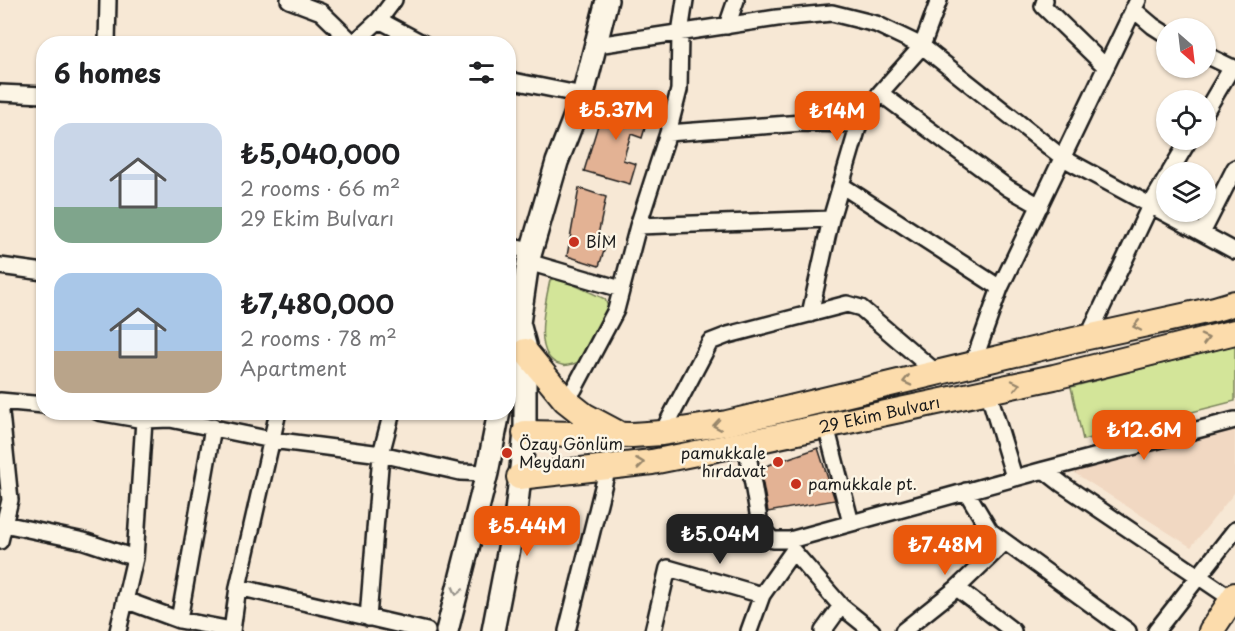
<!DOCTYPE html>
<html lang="en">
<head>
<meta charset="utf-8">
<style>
  :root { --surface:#fff; --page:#f6f6f6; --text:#202124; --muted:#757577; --accent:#ea580c }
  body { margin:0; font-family:"Playpen Sans",sans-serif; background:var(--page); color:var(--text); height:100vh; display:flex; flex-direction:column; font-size:22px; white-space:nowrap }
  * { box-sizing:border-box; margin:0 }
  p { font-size:20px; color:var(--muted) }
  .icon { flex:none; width:33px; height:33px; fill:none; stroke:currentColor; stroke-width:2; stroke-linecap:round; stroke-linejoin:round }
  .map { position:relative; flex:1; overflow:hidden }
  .sheet { position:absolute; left:36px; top:36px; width:480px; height:384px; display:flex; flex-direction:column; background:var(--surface); border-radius:24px; box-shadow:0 2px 4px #0004 }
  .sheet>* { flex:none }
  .needle { width:39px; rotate:152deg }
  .tools { position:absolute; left:1156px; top:18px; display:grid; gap:12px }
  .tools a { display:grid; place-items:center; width:60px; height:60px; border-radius:50%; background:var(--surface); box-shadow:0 2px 4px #0004; font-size:30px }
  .price { position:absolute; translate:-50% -51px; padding:0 14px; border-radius:12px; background:var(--accent); color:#fff; font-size:20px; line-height:39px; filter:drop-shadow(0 2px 3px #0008) }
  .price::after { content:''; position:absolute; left:50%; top:36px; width:18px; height:14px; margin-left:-9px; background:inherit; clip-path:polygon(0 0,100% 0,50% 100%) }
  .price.on { background:#222; color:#fff }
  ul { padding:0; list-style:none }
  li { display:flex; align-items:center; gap:18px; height:150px; padding:0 18px }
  li span { display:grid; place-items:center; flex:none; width:168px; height:120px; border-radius:18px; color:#555 }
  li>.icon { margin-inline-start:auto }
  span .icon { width:72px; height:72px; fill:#fffc; stroke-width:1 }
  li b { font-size:26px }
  h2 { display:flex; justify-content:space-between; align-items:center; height:72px; padding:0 18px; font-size:26px }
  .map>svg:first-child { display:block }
  .built { fill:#f1d8c2 }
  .green { fill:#d3e599; stroke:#78805a; stroke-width:1.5 }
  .building { fill:#e3b294; stroke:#1c1c1c; stroke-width:1.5 }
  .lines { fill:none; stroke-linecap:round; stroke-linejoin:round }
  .street-casing { stroke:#1c1c1c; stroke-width:20 }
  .secondary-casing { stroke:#1c1c1c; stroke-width:26 }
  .primary-casing { stroke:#1c1c1c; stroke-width:28 }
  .street { stroke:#fcf5e5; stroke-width:15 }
  .secondary { stroke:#fcf5e5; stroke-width:21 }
  .primary { stroke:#fcdcac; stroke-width:24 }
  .oneway { stroke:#97866b }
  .oneway2 { stroke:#97938b }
  .poi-dot { fill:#c8321e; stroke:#fcf5e5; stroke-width:2 }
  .labels { text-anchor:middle; stroke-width:5; stroke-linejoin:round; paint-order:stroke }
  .poi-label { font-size:16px; fill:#1c1c1c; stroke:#fcf5e5; text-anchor:start }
  .street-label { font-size:16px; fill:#1c1c1c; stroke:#fcf5e5 }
</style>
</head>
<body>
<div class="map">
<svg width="1235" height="631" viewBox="0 0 1235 631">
  <rect width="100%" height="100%" fill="#f7e8d5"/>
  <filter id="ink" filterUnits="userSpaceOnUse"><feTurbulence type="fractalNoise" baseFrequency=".0167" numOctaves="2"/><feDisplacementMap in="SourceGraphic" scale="12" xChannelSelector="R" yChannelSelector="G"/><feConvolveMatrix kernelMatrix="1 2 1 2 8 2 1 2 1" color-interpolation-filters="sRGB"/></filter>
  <g filter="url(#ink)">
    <!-- built -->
    <path class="built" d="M1235,423V492L1191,547L1065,467Z"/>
    <!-- green -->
    <path class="green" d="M557,277L605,299L608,307L591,345L580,362C574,363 567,367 562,365C530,359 546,301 550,280Z
      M1235,345V401L1083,440L1071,387Z"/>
    <!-- building -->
    <path class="building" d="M606,99L650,111L642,138L631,134L623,160L636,164L630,184L584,171Z
      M579,188L606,197L598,235L608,239L599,266L567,256Z
      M818,448L835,500L768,512L760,468Z"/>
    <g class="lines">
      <defs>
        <path id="street" d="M289,0L321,12L353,43
          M1045,0L1043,6L1106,67
          M1133,9L1153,26L1167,35
          M379,20L424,44
          M727,26L736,0
          M107,44L108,0
          M353,44L379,20L394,0
          M597,45L777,18L832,13L876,24L922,46L1063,158L1235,251
          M1206,55L1235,69
          M508,80L583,95
          M0,93L44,95
          M880,93L1008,188L1040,206
          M1206,111L1232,67
          M668,133L802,123L859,124
          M1170,172L1189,140
          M841,185L1000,288
          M638,226L831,219
          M1202,233L1235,168
          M508,246L531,251
          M528,262L621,289
          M0,266L44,272
          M810,314L831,219L859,124L880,93L922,46L939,0
          M1088,337L1150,206L1167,177
          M972,366L1000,288L1138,0
          M988,391L1014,477
          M565,400L574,389L616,310L638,226L668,133L679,90L680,33L685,0
          M0,401L44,405
          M0,403L10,500L0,541
          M98,412L144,420L170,419L272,440L381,454L460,472L487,473
          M826,426L851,523
          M662,433L710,342L728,335L847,304L861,308L938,374
          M746,443L760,525L763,531L773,540H790L1044,470L1062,484L1232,599
          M1044,470L1235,420
          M966,491L990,531L1128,631
          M4,524L84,541L135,558
          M238,587L427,631
          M957,588L1013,631
          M125,600L179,620L232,630
          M368,618L381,454L392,412
          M179,620L213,427
          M118,631L135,558L144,420
          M232,631L238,587L278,412
          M567,631L608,467
          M653,631L668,568L762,595
          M749,631L762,595L793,551L841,606L872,631
          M823,631L841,606
          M903,631L957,588L1005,542
          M1156,631L1235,530"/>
        <path id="secondary" d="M508,364L518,329
          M447,631L487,473L499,412
          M493,631L516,512L525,433V345L519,323L528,262L557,162L583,95L607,0"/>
        <g id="primary">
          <path d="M525,351L565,400L584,415L616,432"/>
          <path d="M525,433L632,435L662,433L727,423L1074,340L1215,309L1235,303"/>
          <path id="s1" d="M519,477L652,462L746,443L1054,377L1235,332"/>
          <path d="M1211,631L1235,595"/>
        </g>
      </defs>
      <!-- street casing -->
      <use href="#street" class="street-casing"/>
      <!-- secondary casing -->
      <use href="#secondary" class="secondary-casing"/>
      <!-- primary casing -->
      <use href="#primary" class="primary-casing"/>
      <!-- street -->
      <use href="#street" class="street"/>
      <!-- secondary -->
      <use href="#secondary" class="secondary"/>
      <!-- primary -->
      <use href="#primary" class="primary"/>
    </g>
    <!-- one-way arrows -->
    <defs><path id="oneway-chevron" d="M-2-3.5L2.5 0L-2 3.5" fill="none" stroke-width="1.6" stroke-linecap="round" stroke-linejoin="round" transform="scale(1.5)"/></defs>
    <g class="oneway">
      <use href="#oneway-chevron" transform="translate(1137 326) rotate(168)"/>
      <use href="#oneway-chevron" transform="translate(1205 339) rotate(-14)"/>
      <use href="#oneway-chevron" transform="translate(907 381) rotate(167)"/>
      <use href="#oneway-chevron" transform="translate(1016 385) rotate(-12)"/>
      <use href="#oneway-chevron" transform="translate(717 425) rotate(171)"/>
      <use href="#oneway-chevron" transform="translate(640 463) rotate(-7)"/>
    </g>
    <use class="oneway2" href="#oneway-chevron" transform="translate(457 591) rotate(104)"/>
  </g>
  <!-- markers -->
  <g class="poi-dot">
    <circle cx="574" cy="242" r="6"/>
    <circle cx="507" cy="453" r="6"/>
    <circle cx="778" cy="462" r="6"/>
    <circle cx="796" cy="484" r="6"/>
  </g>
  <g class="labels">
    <!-- poi labels -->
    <g class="poi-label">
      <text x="586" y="248">BİM</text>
      <text x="519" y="450">Özay Gönlüm<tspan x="519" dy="18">Meydanı</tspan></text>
      <text x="766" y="459" text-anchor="end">pamukkale<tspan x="766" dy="18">hırdavat</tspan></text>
      <text x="808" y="490">pamukkale pt.</text>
    </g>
    <!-- street labels -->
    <g class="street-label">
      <text dy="6" stroke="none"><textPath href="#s1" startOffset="366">29 Ekim Bulvarı</textPath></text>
    </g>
  </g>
</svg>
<div class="tools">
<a><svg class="needle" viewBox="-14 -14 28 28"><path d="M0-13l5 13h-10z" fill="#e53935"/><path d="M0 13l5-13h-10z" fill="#757577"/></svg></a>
<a><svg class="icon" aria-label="locate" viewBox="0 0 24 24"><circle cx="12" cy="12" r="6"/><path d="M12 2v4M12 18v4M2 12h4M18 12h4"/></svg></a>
<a><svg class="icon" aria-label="layers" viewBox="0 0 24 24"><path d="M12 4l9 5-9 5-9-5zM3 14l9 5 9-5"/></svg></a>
</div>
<b class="price" style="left:616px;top:141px">₺5.37M</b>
<b class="price" style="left:837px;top:142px">₺14M</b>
<b class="price" style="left:1144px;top:461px">₺12.6M</b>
<b class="price" style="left:527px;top:557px">₺5.44M</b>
<b class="price on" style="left:720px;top:565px">₺5.04M</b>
<b class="price" style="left:945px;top:576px">₺7.48M</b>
<section class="sheet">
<h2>6 homes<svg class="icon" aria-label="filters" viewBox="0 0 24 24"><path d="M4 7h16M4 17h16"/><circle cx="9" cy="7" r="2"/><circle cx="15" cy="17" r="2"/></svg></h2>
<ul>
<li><span style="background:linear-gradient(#c9d6e8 70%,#7fa58c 0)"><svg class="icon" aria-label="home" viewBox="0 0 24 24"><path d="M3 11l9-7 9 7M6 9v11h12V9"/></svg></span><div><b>₺5,040,000</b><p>2 rooms · 66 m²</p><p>29 Ekim Bulvarı</p></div></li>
<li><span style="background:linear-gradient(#a9c7e8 65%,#b9a48a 0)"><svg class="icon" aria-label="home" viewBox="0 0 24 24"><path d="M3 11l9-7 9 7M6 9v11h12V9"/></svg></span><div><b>₺7,480,000</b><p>2 rooms · 78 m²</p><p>Apartment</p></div></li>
</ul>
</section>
</div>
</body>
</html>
